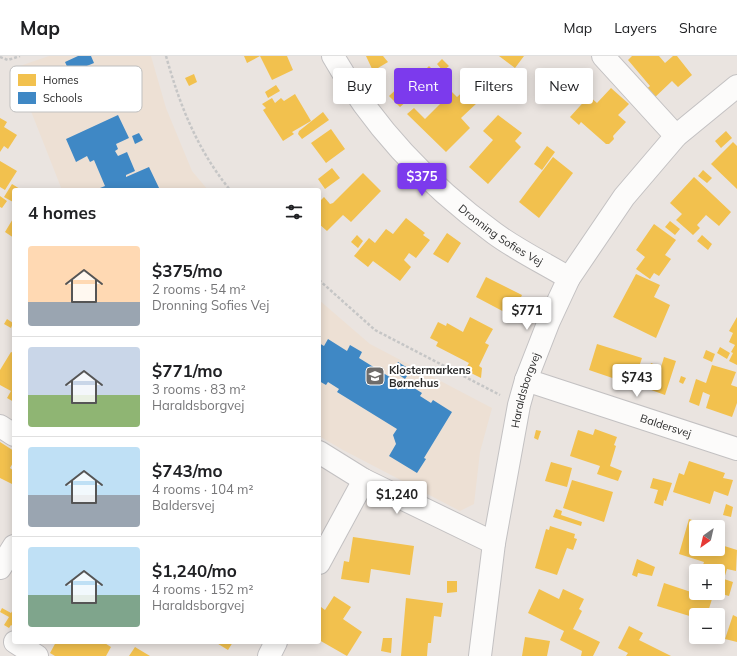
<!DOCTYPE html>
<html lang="en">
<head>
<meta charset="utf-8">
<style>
  :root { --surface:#fff; --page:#f2f2f2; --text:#202124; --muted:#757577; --line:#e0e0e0; --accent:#7c3aed }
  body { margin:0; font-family:Mulish,sans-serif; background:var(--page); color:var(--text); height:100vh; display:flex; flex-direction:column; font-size:15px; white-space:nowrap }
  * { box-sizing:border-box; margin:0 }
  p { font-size:13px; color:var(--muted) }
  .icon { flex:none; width:22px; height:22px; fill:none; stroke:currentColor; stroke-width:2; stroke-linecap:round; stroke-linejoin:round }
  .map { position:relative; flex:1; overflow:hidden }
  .sheet { position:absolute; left:12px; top:132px; width:309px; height:456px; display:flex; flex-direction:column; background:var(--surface); border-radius:4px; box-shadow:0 2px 10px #0003 }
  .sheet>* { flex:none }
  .hud { position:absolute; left:333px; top:12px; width:344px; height:36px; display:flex; gap:8px }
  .needle { width:26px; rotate:214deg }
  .controls { position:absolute; left:689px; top:464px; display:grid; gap:8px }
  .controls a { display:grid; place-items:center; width:36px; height:36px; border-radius:4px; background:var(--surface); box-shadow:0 2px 10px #0003; font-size:20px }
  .price { position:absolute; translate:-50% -34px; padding:0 9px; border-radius:4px; background:#fff; color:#222; font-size:13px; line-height:26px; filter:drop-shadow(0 1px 2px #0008) }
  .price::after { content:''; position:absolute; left:50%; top:24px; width:12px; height:9px; margin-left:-6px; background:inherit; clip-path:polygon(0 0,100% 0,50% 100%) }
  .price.on { background:var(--accent); color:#fff }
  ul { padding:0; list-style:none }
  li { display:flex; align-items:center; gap:12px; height:100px; padding:0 16px }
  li+li { border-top:1px solid var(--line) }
  li span { display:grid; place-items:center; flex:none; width:112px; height:80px; border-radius:4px; color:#555 }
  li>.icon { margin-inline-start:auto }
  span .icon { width:48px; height:48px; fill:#fffc; stroke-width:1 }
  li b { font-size:17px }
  h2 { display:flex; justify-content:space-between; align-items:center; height:48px; padding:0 16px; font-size:17px }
  .pill { padding:0 14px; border-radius:4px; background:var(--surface); box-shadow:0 2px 10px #0003; font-size:14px; line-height:36px }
  .pill.on { background:var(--accent); color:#fff }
  header { display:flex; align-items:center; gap:24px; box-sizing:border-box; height:56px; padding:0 20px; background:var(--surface); border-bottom:1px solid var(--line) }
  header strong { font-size:19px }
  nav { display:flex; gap:22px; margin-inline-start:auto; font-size:14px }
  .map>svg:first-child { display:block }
  .education { fill:#ede0d4 }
  .homes { fill:#f2c14e }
  .schools { fill:#3f88c5 }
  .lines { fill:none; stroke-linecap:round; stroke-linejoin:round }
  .street-casing { stroke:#c3c1c2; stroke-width:24 }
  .secondary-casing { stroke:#c3c1c2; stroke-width:24 }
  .path { stroke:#c6c6c6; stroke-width:2.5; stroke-dasharray:3 2; stroke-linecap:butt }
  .street { stroke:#fcfbfa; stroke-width:22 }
  .secondary { stroke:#fcfbfa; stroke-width:22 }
  .labels { text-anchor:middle; stroke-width:4; stroke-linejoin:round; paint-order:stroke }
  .street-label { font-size:11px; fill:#2b2b2b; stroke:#fff }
  .poi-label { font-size:11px; font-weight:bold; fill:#2b2b2b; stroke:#fff; text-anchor:start }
  .key { fill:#fff; stroke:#bfbfbf; stroke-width:1 }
  .key-label { font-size:11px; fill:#2b2b2b }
</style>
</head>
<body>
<header>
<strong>Map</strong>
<nav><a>Map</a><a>Layers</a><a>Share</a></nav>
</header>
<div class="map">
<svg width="737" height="600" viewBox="0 0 737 600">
  <rect width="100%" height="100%" fill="#eae4e0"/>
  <!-- education -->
  <path class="education" d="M49,0H151L166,52L192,115L208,134H62L14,12Z
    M319,244L370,288L492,352L480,396L474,448L460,455L343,394L319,380Z"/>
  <!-- homes -->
  <path class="homes" d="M244,0H287L293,14L272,24L260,0L247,7Z
    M366,0H383L388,6L373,15Z
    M499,0H524L515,12Z
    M632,0H659L665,7L673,0H677L692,19L678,31L672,25L651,45L643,36L650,30L628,4Z
    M442,3L449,10L443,15L437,8Z
    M429,10L439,20L428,31L418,21Z
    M194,18L197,26L189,30L185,22Z
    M403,27L414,39L400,51L389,40Z
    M276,29L280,35L268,42L265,36Z
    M611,32L629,48L618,59L626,66L613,80L614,83L609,88H606L581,66L579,69L570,61L589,40L597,47Z
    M466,33L478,46L461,62L470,72L446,96L407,58L414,52L425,63L452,36L457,41Z
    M431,36L435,40L429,46L425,42Z
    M295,38L311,65L292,76L294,78L283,85L263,54L266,52L262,48L272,42L275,47L281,42L284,45Z
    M323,56L329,64L302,83L298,78L299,75Z
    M498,59L522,77L515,85L521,91L488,128L469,111L493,84L483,75Z
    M0,62L7,66L4,71L17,79L8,93L4,90L0,96Z
    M331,73L345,93L326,107L311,87Z
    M726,75L732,82L721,92L715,85Z
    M733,86L737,90V133L711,108Z
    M547,90L555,96L542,114L534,108Z
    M553,101L573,117L539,162L519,146Z
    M0,105L17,115L5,134L0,131Z
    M332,112L340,122L325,133L318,123Z
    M703,114L712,122L707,127L698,120Z
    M363,117L381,135L351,166L343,159L327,175L319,168V146L324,141L330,148L333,147Z
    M694,121L731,156L719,170L706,159L697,169L700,172L693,179L676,164L682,158L670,147Z
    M12,128L20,133L14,134L13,146L4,141Z
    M0,140L7,145L2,152L0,151Z
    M14,161V182L5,176Z
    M406,162L425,177L423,179L430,184L416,202L409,197L404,204L411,211L400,225L373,205L368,211L354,200L369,182L375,187L386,173L393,178Z
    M670,165L680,173L675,179L665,171Z
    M654,168L676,184L665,199L671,203L659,220L654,217L650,223L636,213L645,201L636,194Z
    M447,177L461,187L448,207L433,198Z
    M357,179L363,185L358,192L351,186Z
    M702,179L712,188L708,194L697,185Z
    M636,218L660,229L654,241L670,249L656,282L613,261Z
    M486,221L522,239L512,260L476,241Z
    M470,261L493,273L485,287L489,289L479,310L482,312L481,322L465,314L469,307L436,290L438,286L430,282L438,266L446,270L447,267L463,276Z
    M737,261V309L729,305L733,297L731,296L735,289L729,286L733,277L729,275Z
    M7,263L13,267L11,272L4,268Z
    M597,288L642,302L633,329L589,314Z
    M720,291L730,297L727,303L717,297Z
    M706,294L715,298L712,306L703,302Z
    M11,296L14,297V346L7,342L11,335L0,329V314Z
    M664,301L676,305L665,339L643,331L651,307L661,311Z
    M712,309L736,316L731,329L737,331V347L732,361L706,352L710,339L703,336L699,350L689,346L696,323L706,327Z
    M681,320L686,322L683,328L679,326Z
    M595,373L617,381L614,389L616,390L610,410L622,415L618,425L597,418L600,410L570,400L578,374L593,379Z
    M536,374L541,375L538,384L534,382Z
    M0,386L14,395V405L10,412L14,415V429L0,422Z
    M689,405L725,417L723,422L733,424L728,440L714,435L710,448L673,436L679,417L684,419Z
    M551,406L572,412L567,431L545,425Z
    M653,422L672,427L666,445L664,444L663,450L654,447L658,434L650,432Z
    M572,424L613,436L604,466L563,452Z
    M726,448L733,451L731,461L723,459Z
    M556,453L562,455L561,459L582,466L581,470L553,461Z
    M689,463L714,471H696V493H718V488L737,494L736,515L727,513L724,523L733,526L729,540L718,537V515H701L704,506L679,498Z
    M550,470L575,478L574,482L577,483L573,494L567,492L557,519L535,512L546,473L549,474Z
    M353,481L414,490L410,519L371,513L369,527L341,523L344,505L349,506Z
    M637,503L655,511L652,520L638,517L637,521L632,519Z
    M447,525H457V536L447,537Z
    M664,527L712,543L707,559H696V562L657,550Z
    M539,533L559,543L563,533L584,543L579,553L582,555L573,573L600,586L593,600H581L582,595L560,584L564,575L528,557Z
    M334,540L351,551L343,563L362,576L347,600L319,584V555L321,551L325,554Z
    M406,542L443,547L441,561L434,560L431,587H428L427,600H401Z
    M2,552L11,557L14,552V571L11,569L9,572L4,569L9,561L0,556Z
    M733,559L737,561V586L725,583Z
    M629,570L643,577L639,584L671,600H626L628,597L618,592Z
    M525,581L550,585L547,600H522Z
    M383,582H392L391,597L381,595Z
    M56,586H103L111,591L106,600H55L50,597Z
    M215,586H233L228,594Z
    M135,591L150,600H129Z"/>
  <!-- schools -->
  <path class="schools" d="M78,0H91L94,7L70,17L65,6Z
    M118,59L129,82L116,88L118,93L115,95L118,100L127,96L135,115L126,119V121L149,111L160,134H95L105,130L94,104L90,106L87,100L76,106L66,83Z
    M139,77L143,84L135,88L132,80Z
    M328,283L347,295L350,289L362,296L359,302L401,328L403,325L422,337L420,340L431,347L433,344L452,356L424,402L426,403L417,417L389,400L396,388L393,379L397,373L337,336L339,333L328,326L326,329L319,325V287L324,290Z
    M398,306L411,314L405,323L393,315Z"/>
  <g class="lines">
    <defs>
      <g id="street">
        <path id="s1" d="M333,0C373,72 427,128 494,177C517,194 544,207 569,222"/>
        <path d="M603,0L676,80"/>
        <path id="s2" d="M526,324L737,393"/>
        <path d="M0,370L14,379"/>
        <path d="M319,396L364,424L494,487"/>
        <path d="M319,507L364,424"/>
        <path d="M0,512L14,490"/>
        <path d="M15,586L37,600"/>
        <path d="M269,600L276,586"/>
      </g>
      <g id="secondary">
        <path id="s3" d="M480,600L494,487L519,349L526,324L549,265L569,222L624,141L676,80L737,30"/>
      </g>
    </defs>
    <!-- street casing -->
    <use href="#street" class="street-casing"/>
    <!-- secondary casing -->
    <use href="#secondary" class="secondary-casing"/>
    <!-- path -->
    <path class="path" d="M166,0C180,50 197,93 230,134
      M0,1L8,4L20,0
      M319,224L375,274L500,339"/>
    <!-- street -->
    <use href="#street" class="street"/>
    <!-- secondary -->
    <use href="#secondary" class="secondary"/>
  </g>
  <!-- icons -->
  <defs>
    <symbol id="school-square" viewBox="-11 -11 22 22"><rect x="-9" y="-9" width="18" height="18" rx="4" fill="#6e6c6a" stroke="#fff"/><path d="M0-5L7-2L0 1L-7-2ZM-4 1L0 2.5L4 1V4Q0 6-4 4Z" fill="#fff"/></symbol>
  </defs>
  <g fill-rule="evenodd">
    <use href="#school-square" x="364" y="309" width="22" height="22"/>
  </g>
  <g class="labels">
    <!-- street labels -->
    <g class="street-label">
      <text dy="4" stroke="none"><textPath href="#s1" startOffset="248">Dronning Sofies Vej</textPath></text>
      <text dy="4" stroke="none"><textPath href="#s3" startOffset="270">Haraldsborgvej</textPath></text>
      <text dy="4" stroke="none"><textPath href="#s2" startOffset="147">Baldersvej</textPath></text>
    </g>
    <!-- poi labels -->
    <g class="poi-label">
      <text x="389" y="318">Klostermarkens<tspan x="389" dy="13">Børnehus</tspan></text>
    </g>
  </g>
  <!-- legend -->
  <rect x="10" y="10" width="132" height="46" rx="6" class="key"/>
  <rect x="18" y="18" width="18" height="12" fill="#f2c14e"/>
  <rect x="18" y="36" width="18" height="12" fill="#3f88c5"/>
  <g class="key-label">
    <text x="43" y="28">Homes</text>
    <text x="43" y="46">Schools</text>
  </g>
</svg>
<div class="controls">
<a><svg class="needle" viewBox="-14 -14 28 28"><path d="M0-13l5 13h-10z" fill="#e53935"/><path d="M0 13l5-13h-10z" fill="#757577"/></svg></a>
<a>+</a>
<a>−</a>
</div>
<b class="price on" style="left:422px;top:141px">$375</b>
<b class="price" style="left:527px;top:275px">$771</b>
<b class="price" style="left:637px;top:342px">$743</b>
<b class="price" style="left:397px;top:459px">$1,240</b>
<div class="hud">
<a class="pill">Buy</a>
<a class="pill on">Rent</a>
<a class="pill">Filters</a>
<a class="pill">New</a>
</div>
<section class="sheet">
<h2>4 homes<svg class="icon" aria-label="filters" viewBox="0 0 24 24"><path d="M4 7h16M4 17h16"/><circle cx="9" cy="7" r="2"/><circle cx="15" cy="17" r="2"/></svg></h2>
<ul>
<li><span style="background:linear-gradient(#ffd9b3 70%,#9aa5b1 0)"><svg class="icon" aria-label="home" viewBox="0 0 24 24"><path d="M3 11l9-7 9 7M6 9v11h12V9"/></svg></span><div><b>$375/mo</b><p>2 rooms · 54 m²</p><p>Dronning Sofies Vej</p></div></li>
<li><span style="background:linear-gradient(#c9d6e8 60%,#8fb573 0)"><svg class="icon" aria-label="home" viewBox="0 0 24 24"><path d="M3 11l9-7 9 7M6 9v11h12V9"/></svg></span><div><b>$771/mo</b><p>3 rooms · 83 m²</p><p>Haraldsborgvej</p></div></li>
<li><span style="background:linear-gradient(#bfe0f5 60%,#9aa5b1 0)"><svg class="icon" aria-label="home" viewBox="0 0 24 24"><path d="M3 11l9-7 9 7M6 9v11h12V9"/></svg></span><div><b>$743/mo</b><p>4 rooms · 104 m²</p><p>Baldersvej</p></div></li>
<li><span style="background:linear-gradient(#bfe0f5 60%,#7fa58c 0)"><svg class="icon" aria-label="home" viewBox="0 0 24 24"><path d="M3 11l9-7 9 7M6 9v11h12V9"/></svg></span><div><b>$1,240/mo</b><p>4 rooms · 152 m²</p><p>Haraldsborgvej</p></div></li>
</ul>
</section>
</div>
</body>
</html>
